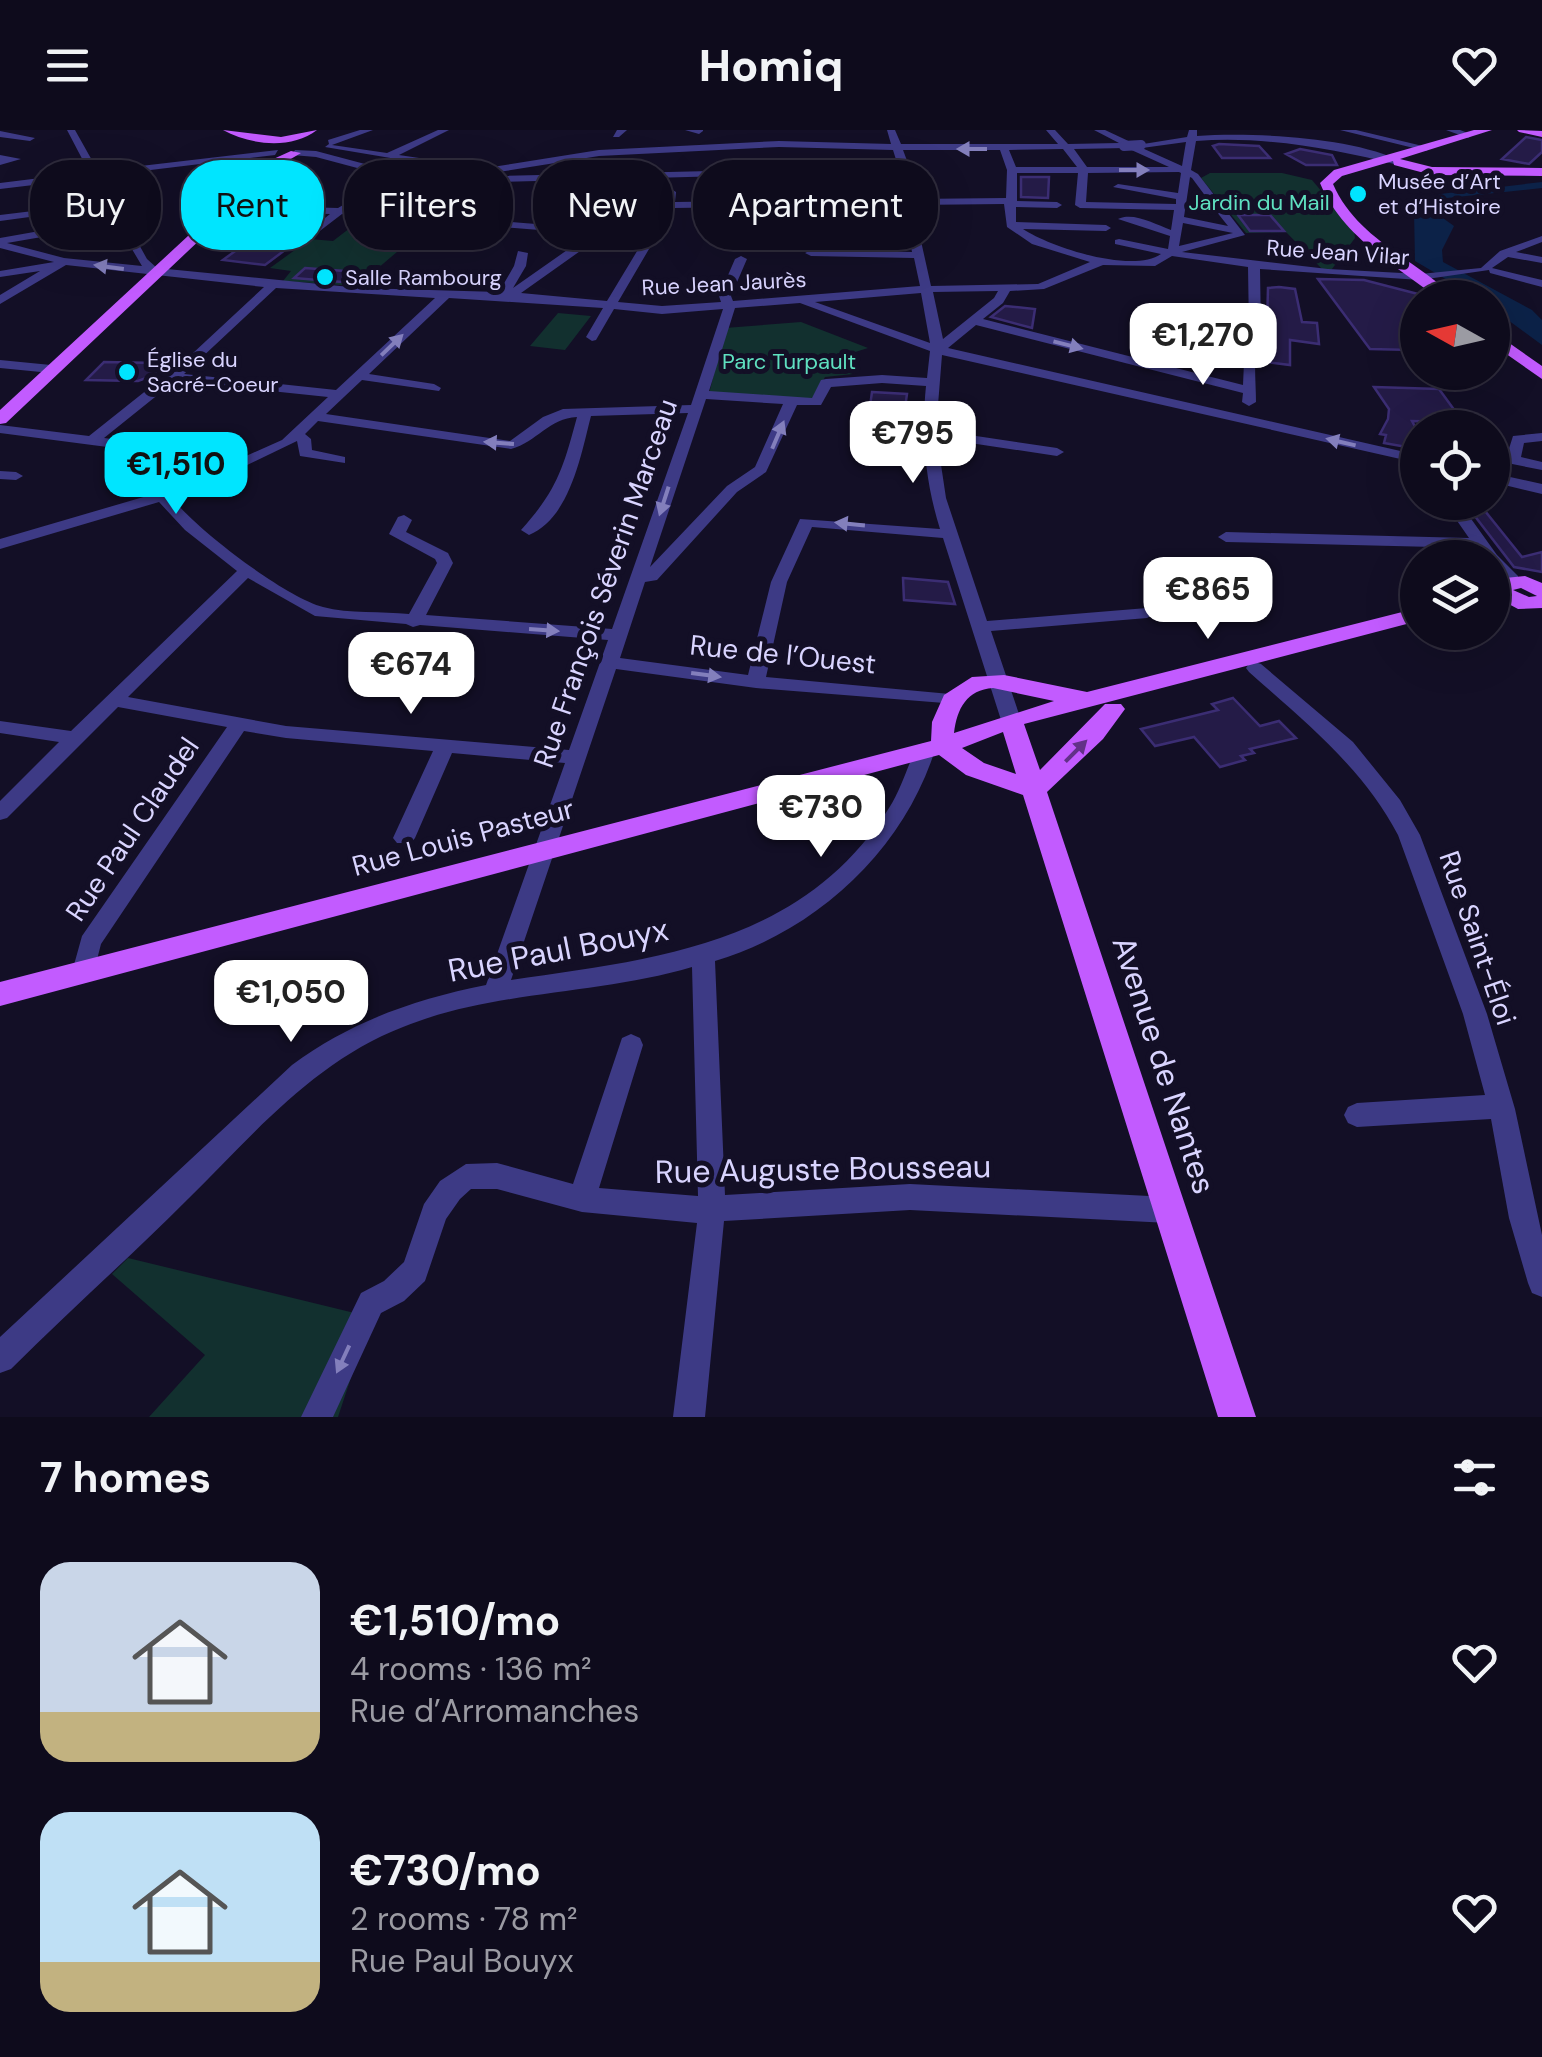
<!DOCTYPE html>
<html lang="en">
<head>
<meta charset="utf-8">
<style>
  :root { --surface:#0e0b1c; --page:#1c1929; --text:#f1f3f6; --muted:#9b9ba3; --line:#2e2b3b; --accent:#00e5ff }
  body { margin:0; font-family:"DM Sans",sans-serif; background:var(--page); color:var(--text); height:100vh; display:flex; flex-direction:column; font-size:38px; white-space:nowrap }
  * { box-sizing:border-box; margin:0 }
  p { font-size:32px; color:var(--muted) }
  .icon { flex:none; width:55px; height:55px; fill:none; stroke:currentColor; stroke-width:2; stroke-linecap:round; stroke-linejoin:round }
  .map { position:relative; height:1287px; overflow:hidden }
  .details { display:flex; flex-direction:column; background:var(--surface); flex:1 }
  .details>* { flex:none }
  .banner { position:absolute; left:30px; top:30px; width:1000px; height:90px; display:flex; gap:20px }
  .needle { width:65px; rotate:278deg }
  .fabs { position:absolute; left:1400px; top:150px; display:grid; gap:20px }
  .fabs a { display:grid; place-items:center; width:110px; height:110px; border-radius:50%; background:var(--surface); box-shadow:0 10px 40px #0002,0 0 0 2px var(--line); font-size:50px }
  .price { position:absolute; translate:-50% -85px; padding:0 22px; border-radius:20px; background:#fff; color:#222; font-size:32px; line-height:65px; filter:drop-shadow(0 2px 5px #0008) }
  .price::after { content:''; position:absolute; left:50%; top:60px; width:30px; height:22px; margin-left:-15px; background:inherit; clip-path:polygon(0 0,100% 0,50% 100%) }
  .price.on { background:var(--accent); color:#111 }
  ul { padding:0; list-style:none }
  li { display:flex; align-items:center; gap:30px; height:250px; padding:0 40px }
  li span { display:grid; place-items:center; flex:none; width:280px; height:200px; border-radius:30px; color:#555 }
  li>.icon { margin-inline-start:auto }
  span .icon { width:120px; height:120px; fill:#fffc; stroke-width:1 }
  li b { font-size:42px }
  h2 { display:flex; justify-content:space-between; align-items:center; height:120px; padding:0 40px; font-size:42px }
  .chip { padding:0 35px; border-radius:40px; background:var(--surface); box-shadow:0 10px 40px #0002,0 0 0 2px var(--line); font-size:35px; line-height:90px }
  .chip.on { background:var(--accent); color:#111 }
  header { display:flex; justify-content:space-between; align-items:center; height:130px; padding:0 40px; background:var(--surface); font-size:45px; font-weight:800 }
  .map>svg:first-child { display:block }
  .green { fill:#12302f }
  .water { fill:#0c2248 }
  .building { fill:#241b47; stroke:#3b2d73; stroke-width:2.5 }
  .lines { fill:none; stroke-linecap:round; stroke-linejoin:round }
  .minor { fill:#3d3a85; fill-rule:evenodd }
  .major { fill:#c25bff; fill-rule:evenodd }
  .minor-bridge { stroke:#3d3a85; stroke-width:10 }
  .oneway { fill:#837fbc }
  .oneway2 { fill:#623188 }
  .poi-dot { fill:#00e5ff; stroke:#130f26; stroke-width:4 }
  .labels { text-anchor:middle; stroke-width:10; stroke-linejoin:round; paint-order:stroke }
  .far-poi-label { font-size:22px; fill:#d9d4ff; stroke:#130f26; text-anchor:start }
  .far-park-label { font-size:22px; fill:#5fe0c0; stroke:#130f26 }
  .far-street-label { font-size:22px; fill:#d9d4ff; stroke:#130f26 }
  .street-label { font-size:28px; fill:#d9d4ff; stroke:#130f26 }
  .near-street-label { font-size:32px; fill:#d9d4ff; stroke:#130f26 }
</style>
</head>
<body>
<header><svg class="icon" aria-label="menu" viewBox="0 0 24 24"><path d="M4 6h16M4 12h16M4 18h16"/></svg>Homiq<svg class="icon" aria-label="heart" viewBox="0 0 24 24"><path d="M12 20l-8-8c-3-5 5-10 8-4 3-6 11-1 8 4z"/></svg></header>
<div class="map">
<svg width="1542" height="1287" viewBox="0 0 1542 1287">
  <rect width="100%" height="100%" fill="#130f26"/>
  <!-- green -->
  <path class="green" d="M1210,43H1282L1312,50L1354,100L1355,108L1332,139L1323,140L1286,102L1246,103L1201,48Z
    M350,98L453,107L451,120L404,116L357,156L283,151L291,141L270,138L310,109L333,111Z
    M558,183L591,186L565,220L530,216Z
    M801,192L868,218L836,228L853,244L825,247L813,270L709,264L725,198Z
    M128,1128L371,1187L338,1287H149L205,1225L112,1144Z"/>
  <!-- water -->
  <path class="water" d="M1542,52V58L1447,68L1433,81L1454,96L1442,120L1443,132L1532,180L1542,190V215L1493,179L1492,168L1476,167L1415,131L1414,81L1425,69L1440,64Z"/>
  <!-- building -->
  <path class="building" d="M1526,7L1542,10V22L1529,34L1502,29Z
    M1219,14L1259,16L1270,28H1222L1213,16Z
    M1300,19L1332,25L1337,35H1306L1286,24Z
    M1021,47H1049L1048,68L1021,67Z
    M1238,85H1270L1284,101H1250Z
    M242,116L257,117L285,120L265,135L223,130Z
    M305,138L385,144L386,145L378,155L294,148Z
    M1318,149L1364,150L1418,164V215L1404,203L1401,206L1411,220L1370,219Z
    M1279,157L1295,159L1302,192L1317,193L1319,214L1290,210V235L1267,232L1266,212H1261L1267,195L1268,158Z
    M1005,176L1035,179L1032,198L991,187Z
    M104,232L159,233L165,241L138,251L86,250Z
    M1374,257L1439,259L1463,292L1412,291L1418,302V319L1384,313L1386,305L1380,304L1388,289L1389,279Z
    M872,262L907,264L903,292L868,290Z
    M1464,372L1481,376L1522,427L1542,422V442L1514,437Z
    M903,448L948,452L955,474L904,470Z
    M1233,568L1260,596L1279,591L1296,608L1250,619L1254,623L1241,626L1245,630L1220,637L1194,607L1155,616L1141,599L1218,580L1212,574Z"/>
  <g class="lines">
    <!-- minor -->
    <path class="minor" d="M67,0H75L98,41L278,20L275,25L101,46L147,129L157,138L360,158L499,162L514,136L518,121L528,123L526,136L513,158L590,104L342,84L295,120L290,117L291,115L330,84L224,81L219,78L224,75L338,78L391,47L316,27L292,25L295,20L316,21L410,46H468L473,49L468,52L401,50L351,79L598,99C620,83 638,72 665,72L666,65L607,63L560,72L556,67L607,57L671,59L676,62L675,72L901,69L899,59L818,58L803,44L497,52L492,49L497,46L798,39L802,35L808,38L898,36L893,20L779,17L599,26L486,44L325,17L329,14L328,10L360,0H373L332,15L387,23L438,0H449L399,25L486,38L599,20L779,11L891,14L887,0H895L901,14H1058L1046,0H1055L1068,14L1119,13L1094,0H1105L1137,15L1187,7L1189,0H1197V6C1251,2 1354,7 1403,32L1398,35C1332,18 1264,6 1196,11L1191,40L1198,44L1245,105L1182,122L1328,139L1420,144L1481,138L1500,121L1542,106V112L1516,122L1542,127V133L1508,127L1492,138L1542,150V157L1490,143L1489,140L1420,150L1260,139L1261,200C1252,221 1256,250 1256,272L1249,276L1242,272L1243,263L976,195L948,218L1418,325V333L942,225L936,300L1057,318L1064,322L1057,326L937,308L946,368L987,491L1147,478L1156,483L1147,488L991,501L1021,590L1018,594H1004L1001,590L943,408L812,397L787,452L766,547L950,564L959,570L957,574L756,558L616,539L511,850C656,829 802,815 889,678C902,658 907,636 918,615L925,613L935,620C903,721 816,801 715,831L725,1065L910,1054L1169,1067L1179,1071L1183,1080L1179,1089L1169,1093L910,1080L724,1091L705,1287H673L697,1093L582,1082L497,1059H471L460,1069L446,1089L425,1151L404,1171L381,1183L333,1287H301L361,1163L384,1151L404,1132L424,1074L440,1051L466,1034L497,1033L573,1054L622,908L631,904L640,908L643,915L599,1058L698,1066L692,837C598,865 494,860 403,897C313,932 253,1005 186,1071C129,1128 68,1182 11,1239L0,1243V1207L292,935C350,892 415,869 486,855L565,633L452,623L415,708L411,713H397L393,708L433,621L286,608L244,601L101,814L92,849L84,852L76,849L72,842L82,806L227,597L118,577L7,688L0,690V671L59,612L0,603V591L71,601L237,441L185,400L159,372L0,419V409L181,356L230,333L0,303V295L89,306L192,224L264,157L66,135L0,174V165L40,141L0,147V141L54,132L0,118V108L113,88L92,48L0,59V53L89,42ZM1186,12L1182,36L1142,18ZM1127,18L1169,37H1087L1074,19ZM1063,19L1077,37H1016L1009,20ZM903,20H1000L1007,40L1006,68L912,69L905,40L909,36ZM896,42L898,53H825L814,44ZM1017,43H1078L1075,75L1080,78L1174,80L1171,100C1154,94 1134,82 1118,89L1170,106L1168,119L1119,109L1115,110V114L1161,124C1132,144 1050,117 1023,99L1106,101L1111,98L1106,95L1016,92V77L1057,78L1062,75L1057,72L1017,71ZM1088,43L1179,42L1181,43L1178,63L1118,54L1113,57L1176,69V74L1086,72ZM1190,47L1192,48L1212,75L1186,74ZM1004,74L1007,97L1032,114L1090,132L1038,154L931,156L913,75ZM903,75L912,122L811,120L805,123L811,126L914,128L920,156L733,171L731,166L747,129L741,126L735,129L719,166L721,172L662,176L618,172L673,78ZM649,78H663L607,171L521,163L631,85ZM1185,80L1216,81L1228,96L1184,87ZM1183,93L1233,103L1179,116ZM117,94L142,136L64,128L7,113ZM1172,126L1248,137L1249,200L1245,209L1243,255L983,189L1003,173L1010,161L1044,159L1103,135L1155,136ZM276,158L435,168L336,260L184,244ZM998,161L994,168L943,209L933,162ZM921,163L930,213L815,172ZM449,168L603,178L586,207L592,211L596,210L614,179L662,184L723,179L691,275L563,279L543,287L510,311L326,284L362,250L439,261L441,258L434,254L369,244ZM800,173L930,221L927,248L882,245L826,249L821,250L812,268L709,261L735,178ZM175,251L328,267L282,310L246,326L104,308ZM882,253L926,256C921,305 925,351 940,399L800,389L771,452L748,545L620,528L645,452L657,450L737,362L766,342L797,275H821L831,257ZM706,269L783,274L755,337L727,356L650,437ZM688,283L612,499L426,485L453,433L448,423L406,402L412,390L404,385L398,387L389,404L435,429L437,433L409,484C382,481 349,484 323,477C285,467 197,400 172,368L191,362L297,311L300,326L345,333V327L312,320L311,309L305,304L318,291L511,319C537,312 549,288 577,287C563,339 557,360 521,400L529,405C570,388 581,325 591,286ZM248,448L315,486L406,494L413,497L420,495L608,510L569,620L286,596L128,567Z
      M617,0H627L619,7H613Z
      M685,0H703V1L699,4Z
      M1340,0H1356L1431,18L1426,21Z
      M1446,0H1460L1473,5L1468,8Z
      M0,1L35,8L30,11L0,7Z
      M0,25L21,29L0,35Z
      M33,81L38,84L37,86L0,91V85Z
      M0,230L51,235L58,239L51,243L0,238Z
      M1542,303V311L1524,313L1521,327L1542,332V340L1492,330V322L1507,325L1513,306Z
      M0,341L16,342L23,346L16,350L0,349Z
      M1492,343L1542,354V364L1492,352Z
      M1444,372H1459L1497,425L1518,446V454H1506L1492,439V428H1482L1476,418L1226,412L1218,407L1226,402L1469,408Z
      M1255,532L1261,534L1353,612L1400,670L1420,705L1487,884L1515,979L1542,1105V1167L1532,1163L1528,1153L1509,1088L1491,989L1357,997L1348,993L1344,985L1348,977L1357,973L1485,965L1463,884L1398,705C1363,638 1305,592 1249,542L1246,538L1249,534Z"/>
    <!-- major -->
    <path class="major" d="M223,0L281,7L317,0C291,20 250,15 223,0Z
      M1474,0H1492L1400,29L1432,37L1542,38V46L1432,45L1394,35L1393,31L1342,46L1333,54C1357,109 1414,128 1455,168H1438C1394,135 1342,106 1320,53L1334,40Z
      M1517,0L1542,1V7L1519,2Z
      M291,21L301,23L277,37L6,293L0,294V280L269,31Z
      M1492,201L1542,236V249L1492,214Z
      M1525,446L1542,453V478L1518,479L1492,465L1495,449ZM1521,458L1537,466L1529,467L1513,460Z
      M1418,478V491L1024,594L1040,640L1105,574H1121L1125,579L1103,609L1047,662L1256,1287H1218L1023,665L966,645L939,625L0,876V852L931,611L932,592L944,565L972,547L1004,545L1087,562ZM993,558L1054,571L954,603C957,578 967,560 993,558ZM1003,602L1016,644L984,633L962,618Z"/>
    <!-- minor-bridge -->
    <path class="minor-bridge" d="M1124,16L1141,15"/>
  </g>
  <!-- one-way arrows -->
  <defs><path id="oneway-solid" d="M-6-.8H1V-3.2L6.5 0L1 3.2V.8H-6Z" transform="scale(2.5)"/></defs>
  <g class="oneway">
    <use href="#oneway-solid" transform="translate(972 19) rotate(-180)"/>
    <use href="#oneway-solid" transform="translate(1134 40)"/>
    <use href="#oneway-solid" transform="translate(109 137) rotate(-172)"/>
    <use href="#oneway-solid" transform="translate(392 215) rotate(-44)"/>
    <use href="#oneway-solid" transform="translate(1068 215) rotate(14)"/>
    <use href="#oneway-solid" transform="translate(778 305) rotate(-67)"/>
    <use href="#oneway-solid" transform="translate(1341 312) rotate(-167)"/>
    <use href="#oneway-solid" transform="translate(499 313) rotate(-176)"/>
    <use href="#oneway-solid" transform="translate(664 371) rotate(108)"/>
    <use href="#oneway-solid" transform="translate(850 394) rotate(-174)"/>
    <use href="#oneway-solid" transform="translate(544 500) rotate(4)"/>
    <use href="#oneway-solid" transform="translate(706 545) rotate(8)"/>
    <use href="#oneway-solid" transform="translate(343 1229) rotate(115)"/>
  </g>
  <use class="oneway2" href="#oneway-solid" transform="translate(1076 621) rotate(-45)"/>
  <!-- markers -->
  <g class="poi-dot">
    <circle cx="1358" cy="64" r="10"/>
    <circle cx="325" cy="147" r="10"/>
    <circle cx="127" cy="242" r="10"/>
  </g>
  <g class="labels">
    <!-- far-poi labels -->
    <g class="far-poi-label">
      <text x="1378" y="59">Musée d’Art<tspan x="1378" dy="25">et d’Histoire</tspan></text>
      <text x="345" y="155">Salle Rambourg</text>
      <text x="147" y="237">Église du<tspan x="147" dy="25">Sacré-Coeur</tspan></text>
    </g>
    <!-- far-park labels -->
    <g class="far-park-label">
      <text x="1259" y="80">Jardin du Mail</text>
      <text x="789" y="239">Parc Turpault</text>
    </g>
    <!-- far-street labels -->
    <g class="far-street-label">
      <text transform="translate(1338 122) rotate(4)" y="8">Rue Jean Vilar</text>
      <text transform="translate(724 153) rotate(-3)" y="8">Rue Jean Jaurès</text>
    </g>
    <!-- street labels -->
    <g class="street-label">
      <text transform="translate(605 453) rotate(-71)" y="10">Rue François Séverin Marceau</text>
      <text transform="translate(783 524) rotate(6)" y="10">Rue de l’Ouest</text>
      <text transform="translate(132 699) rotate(-56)" y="10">Rue Paul Claudel</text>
      <text transform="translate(463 707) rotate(-15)" y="10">Rue Louis Pasteur</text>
      <text transform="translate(1478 808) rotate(71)" y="10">Rue Saint-Éloi</text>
    </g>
    <!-- near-street labels -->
    <g class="near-street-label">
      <text transform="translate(558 820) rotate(-11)" y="11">Rue Paul Bouyx</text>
      <text transform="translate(1164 935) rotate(72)" y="11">Avenue de Nantes</text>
      <text transform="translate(823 1039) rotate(-1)" y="11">Rue Auguste Bousseau</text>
    </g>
  </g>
</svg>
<div class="fabs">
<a><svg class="needle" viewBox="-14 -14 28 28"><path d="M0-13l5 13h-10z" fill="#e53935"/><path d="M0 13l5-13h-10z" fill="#9b9ba3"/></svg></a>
<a><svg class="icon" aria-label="locate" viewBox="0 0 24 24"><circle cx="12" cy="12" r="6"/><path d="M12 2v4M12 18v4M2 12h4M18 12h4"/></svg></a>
<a><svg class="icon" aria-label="layers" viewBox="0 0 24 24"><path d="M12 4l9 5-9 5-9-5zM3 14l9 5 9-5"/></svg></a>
</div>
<b class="price" style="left:1203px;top:258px">€1,270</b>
<b class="price" style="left:913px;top:356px">€795</b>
<b class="price on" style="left:176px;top:387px">€1,510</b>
<b class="price" style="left:1208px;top:512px">€865</b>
<b class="price" style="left:411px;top:587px">€674</b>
<b class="price" style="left:821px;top:730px">€730</b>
<b class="price" style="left:291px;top:915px">€1,050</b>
<div class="banner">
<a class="chip">Buy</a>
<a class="chip on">Rent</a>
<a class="chip">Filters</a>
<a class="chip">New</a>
<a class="chip">Apartment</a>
</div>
</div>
<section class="details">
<h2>7 homes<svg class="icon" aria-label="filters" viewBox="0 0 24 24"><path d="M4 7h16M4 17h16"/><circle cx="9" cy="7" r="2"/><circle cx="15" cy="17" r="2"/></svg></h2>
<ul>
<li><span style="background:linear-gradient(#c9d6e8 75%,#c2b280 0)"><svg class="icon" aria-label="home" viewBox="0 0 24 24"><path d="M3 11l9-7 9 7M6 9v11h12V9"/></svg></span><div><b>€1,510/mo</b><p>4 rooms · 136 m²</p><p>Rue d’Arromanches</p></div><svg class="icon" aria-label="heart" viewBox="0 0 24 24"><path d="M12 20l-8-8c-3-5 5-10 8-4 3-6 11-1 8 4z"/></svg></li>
<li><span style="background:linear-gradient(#bfe0f5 75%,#c2b280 0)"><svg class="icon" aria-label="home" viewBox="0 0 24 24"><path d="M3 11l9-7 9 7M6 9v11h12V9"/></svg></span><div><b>€730/mo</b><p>2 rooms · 78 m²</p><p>Rue Paul Bouyx</p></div><svg class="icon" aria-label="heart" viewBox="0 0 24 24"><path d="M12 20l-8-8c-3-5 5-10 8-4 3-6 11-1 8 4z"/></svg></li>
</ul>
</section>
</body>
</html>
